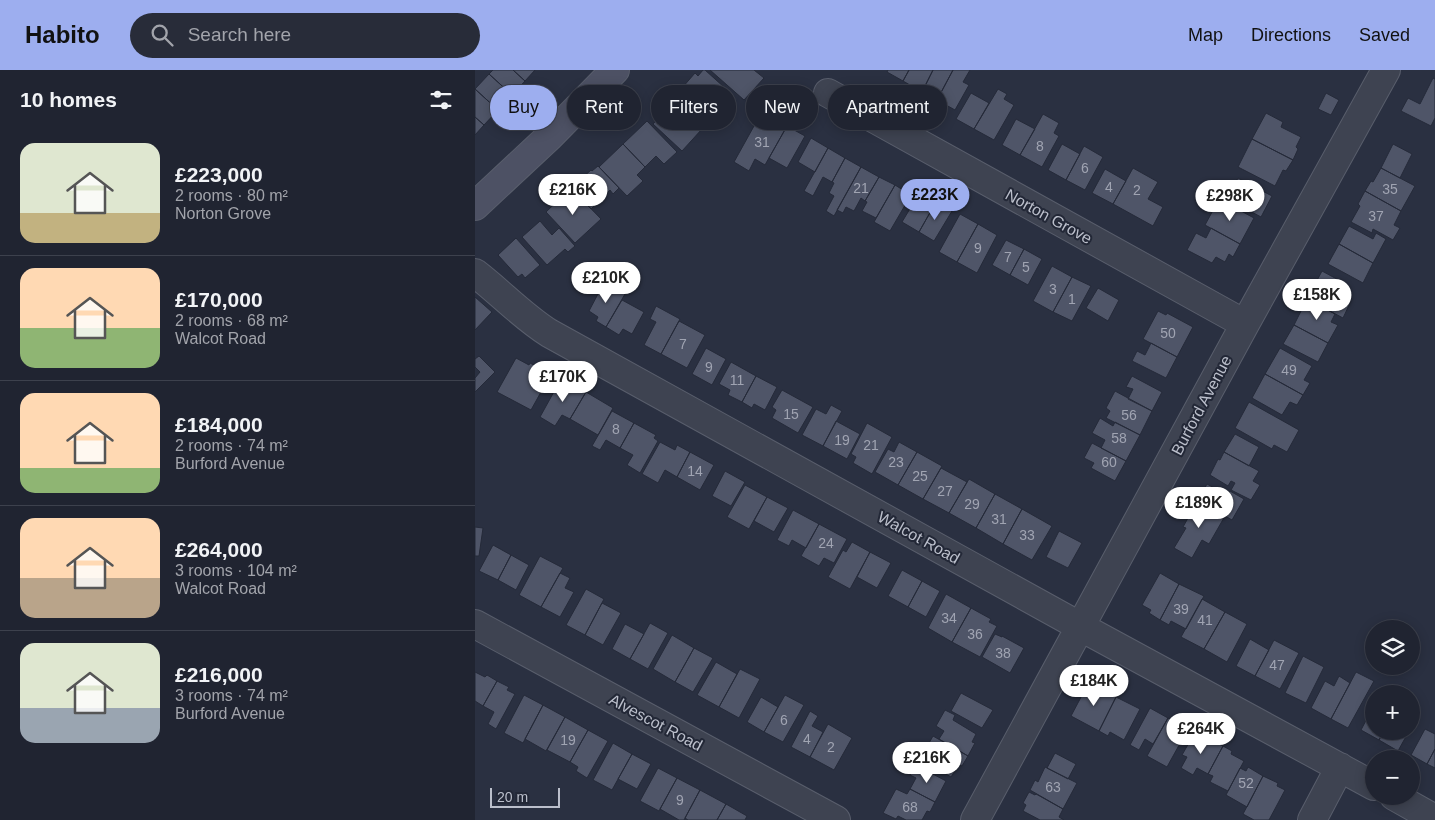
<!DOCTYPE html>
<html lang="en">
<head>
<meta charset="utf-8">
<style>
  :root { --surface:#202431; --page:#282c39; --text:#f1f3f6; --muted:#a2a4ab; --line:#3d414d; --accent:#9daeef }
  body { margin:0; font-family:Arial,sans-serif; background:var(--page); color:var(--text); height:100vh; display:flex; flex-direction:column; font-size:19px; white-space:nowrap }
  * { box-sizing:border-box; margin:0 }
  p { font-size:16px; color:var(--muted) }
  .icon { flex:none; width:28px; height:28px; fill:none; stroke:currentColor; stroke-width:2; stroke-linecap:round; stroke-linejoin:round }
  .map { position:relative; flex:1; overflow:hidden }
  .side { display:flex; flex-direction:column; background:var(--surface); width:475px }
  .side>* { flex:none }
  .hud { position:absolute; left:15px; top:15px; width:475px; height:45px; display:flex; gap:10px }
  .buttons { position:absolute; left:890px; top:550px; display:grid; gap:10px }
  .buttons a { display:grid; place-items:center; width:55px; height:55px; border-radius:50%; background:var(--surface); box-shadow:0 2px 12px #0003,0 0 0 1px var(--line); font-size:25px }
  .scale { position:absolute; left:15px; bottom:12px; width:70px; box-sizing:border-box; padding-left:5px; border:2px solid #bbbfcb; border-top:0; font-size:14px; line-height:18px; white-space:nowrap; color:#bbbfcb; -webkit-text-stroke:4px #232837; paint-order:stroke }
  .price { position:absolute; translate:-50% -42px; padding:0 11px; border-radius:18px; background:#fff; color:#222; font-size:16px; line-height:32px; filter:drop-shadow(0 1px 2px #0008) }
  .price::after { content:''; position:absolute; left:50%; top:30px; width:15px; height:11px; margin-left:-8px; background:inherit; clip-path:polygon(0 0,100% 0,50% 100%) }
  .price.current { background:var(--accent); color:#111 }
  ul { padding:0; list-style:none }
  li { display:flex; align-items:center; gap:15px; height:125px; padding:0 20px }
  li+li { border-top:1px solid var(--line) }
  li span { display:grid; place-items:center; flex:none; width:140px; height:100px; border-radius:15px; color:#555 }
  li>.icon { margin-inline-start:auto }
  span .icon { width:60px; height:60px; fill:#fffc; stroke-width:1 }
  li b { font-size:21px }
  h2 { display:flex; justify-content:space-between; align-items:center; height:60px; padding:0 20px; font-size:21px }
  .chip { padding:0 18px; border-radius:22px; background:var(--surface); box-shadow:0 2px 12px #0003,0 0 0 1px var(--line); font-size:18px; line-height:45px }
  .chip.current { background:var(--accent); color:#111 }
  header { display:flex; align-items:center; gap:30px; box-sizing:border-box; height:70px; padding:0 25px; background:var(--accent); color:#111 }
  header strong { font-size:24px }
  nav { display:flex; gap:28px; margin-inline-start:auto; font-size:18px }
  .search { width:350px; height:45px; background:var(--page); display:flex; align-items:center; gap:12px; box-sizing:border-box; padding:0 18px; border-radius:28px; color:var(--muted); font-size:19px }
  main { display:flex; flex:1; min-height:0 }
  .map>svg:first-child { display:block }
  .building { fill:#4f5568; stroke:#252a39 }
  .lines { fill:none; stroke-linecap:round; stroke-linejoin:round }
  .street-casing { stroke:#595e6c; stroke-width:30 }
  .secondary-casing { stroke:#595e6c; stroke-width:30 }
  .street { stroke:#3e4351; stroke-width:28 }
  .secondary { stroke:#4d5164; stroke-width:28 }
  .labels { text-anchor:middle; stroke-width:4; stroke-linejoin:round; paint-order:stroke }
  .number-label { font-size:14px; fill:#a0a4b2 }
  .street-label { font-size:16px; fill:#bbbfcb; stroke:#232837 }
</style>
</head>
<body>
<header>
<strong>Habito</strong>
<div class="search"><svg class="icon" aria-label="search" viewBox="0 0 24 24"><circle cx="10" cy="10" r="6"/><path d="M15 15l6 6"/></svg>Search here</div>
<nav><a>Map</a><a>Directions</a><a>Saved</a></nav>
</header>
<main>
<section class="side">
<h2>10 homes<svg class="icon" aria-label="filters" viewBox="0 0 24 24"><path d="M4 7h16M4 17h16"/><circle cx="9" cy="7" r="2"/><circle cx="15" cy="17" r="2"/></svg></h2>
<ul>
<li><span style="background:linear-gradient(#dfe7d0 70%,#c2b280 0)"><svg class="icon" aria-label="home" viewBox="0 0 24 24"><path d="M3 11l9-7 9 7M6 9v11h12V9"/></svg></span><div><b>£223,000</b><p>2 rooms · 80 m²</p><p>Norton Grove</p></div></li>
<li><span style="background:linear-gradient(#ffd9b3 60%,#8fb573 0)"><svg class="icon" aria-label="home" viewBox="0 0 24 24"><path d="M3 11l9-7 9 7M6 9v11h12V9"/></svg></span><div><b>£170,000</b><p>2 rooms · 68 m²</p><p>Walcot Road</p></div></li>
<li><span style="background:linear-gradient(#ffd9b3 75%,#8fb573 0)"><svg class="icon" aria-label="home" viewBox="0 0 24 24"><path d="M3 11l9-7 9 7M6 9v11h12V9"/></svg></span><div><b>£184,000</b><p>2 rooms · 74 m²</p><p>Burford Avenue</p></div></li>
<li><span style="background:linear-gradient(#ffd9b3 60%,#b9a48a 0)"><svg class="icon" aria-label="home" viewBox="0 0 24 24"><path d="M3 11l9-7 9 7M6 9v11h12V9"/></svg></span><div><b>£264,000</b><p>3 rooms · 104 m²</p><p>Walcot Road</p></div></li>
<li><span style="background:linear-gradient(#dfe7d0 65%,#9aa5b1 0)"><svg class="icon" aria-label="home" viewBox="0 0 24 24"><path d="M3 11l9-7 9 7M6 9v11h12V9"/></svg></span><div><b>£216,000</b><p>3 rooms · 74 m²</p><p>Burford Avenue</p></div></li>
</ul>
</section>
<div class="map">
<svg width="960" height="750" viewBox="0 0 960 750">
  <rect width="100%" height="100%" fill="#2a3041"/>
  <!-- building -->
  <path class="building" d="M18,0H38L50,11L37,25L14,4Z
    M38,0H60L50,11Z
    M228,0H230L250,18L248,20L257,28L233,55L200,26L220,3L223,6Z
    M235,0H279L289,8L269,30Z
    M413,0H434L428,11L412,2Z
    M434,0H458L447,22L428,11Z
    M458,0H478L462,30L447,22Z
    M478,0H495L488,12L494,15L480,40L462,30Z
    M14,4L37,25L23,40L0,19Z
    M958,8L960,9V48L956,56L926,41L933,28L945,34Z
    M0,19L23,40L9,55L0,47Z
    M523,19L532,24L529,29L539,35L519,70L499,59Z
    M496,23L514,33L499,59L481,49Z
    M851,23L864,30L856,45L843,39Z
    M194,29L227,59L207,81L178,54L188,43L184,40Z
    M791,43L808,52L806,57L826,67L821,77L823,79L818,90L777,69Z
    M568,44L584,53L579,63L584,66L567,97L545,85Z
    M294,46L312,56L290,95L280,89L274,101L259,92L284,47L291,51Z
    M0,47L9,55L0,65Z
    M541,49L560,59L545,85L527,75Z
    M172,51L202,82L189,94L181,86L170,97L148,74Z
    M312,56L330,66L312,98L294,88Z
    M336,68L353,78L340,102L323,92Z
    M777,69L818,90L811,101L808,100L800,116L763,97Z
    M148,74L170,97L162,105L168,111L152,126L124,97Z
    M587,74L605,84L591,110L573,100Z
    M918,74L937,84L925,108L906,98Z
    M609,76L628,87L610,120L591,110Z
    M353,78L370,88L357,112L348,107L338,126L329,121Z
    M370,88L386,97L359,146L351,141L359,126L354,123L359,113L357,112Z
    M123,96L144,118L138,124L135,120L116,139L96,118L116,100L117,101Z
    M386,97L404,107L390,131L386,128L379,141L371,137L368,143L362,140Z
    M658,98L683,112L673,129L688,137L678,156L638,134Z
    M906,98L940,116L926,141L890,121L896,111L898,112Z
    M630,99L651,111L638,134L617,123Z
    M404,107L420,115L401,148L387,141L392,132L390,131Z
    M763,108L797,126L786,147L758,132L765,121L758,117Z
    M420,115L436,125L415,161L399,152Z
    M96,118L126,149L100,173L71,142Z
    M890,121L926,141L919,155L925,158L918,170L898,159L897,163L876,152L885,136L883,134Z
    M445,122L461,132L444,162L427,152Z
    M743,131L754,137L755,135L779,148L765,174L730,155Z
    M461,132L477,141L459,171L444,162Z
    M485,144L503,154L482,192L464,182Z
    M65,151L77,165L84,158L100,176L93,182L90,179L72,195L47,167Z
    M503,154L522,165L502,203L482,192Z
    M874,156L898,169L901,163L911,169L898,193L864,174Z
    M736,158L765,174L758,187L754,184L750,192L741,187L737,193L712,180L721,163L731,168Z
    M41,168L65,195L50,208L47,204L43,207L23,185Z
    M531,170L549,179L535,205L517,195Z
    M864,174L898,193L888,213L853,194Z
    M549,179L567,189L553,215L535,205Z
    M577,196L597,207L578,242L558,231Z
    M847,201L873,215L867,227L876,231L868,248L832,229Z
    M597,207L616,216L597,251L578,242Z
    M127,212L150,224L131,257L121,251L123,247L114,241L124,222L122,221Z
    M623,218L644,230L633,251L611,238Z
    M0,227L17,242L0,260Z
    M832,229L860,244L856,252L863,255L853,273L819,255Z
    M147,230L169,242L157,264L148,259L144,265L131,257Z
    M181,236L205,249L186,284L169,275L181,252L175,249Z
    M683,241L691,245L692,243L718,257L702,287L668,269Z
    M204,251L230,265L212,298L186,284Z
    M819,255L853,273L843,292L808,274Z
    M676,273L702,287L691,308L657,291L662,281L670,285Z
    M231,278L251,289L237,315L217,304Z
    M805,278L837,296L829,310L835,313L828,325L790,304Z
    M4,286L20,302L0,322V308L5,302L0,297V289Z
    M41,288L54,295L55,293L76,304L56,340L22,322Z
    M256,292L281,306L267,332L253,325L255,320L244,314Z
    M790,304L828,325L822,335L815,332L807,345L777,328Z
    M281,306L302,317L290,340L279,334L277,338L267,332Z
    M657,306L687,322L677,341L653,329L658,319L651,317Z
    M86,309L111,322L95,349L87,345L80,356L65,347Z
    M307,320L338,337L323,363L297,348L301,340L297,337Z
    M640,321L677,341L665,365L631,348L635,341L631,338Z
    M111,322L138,338L123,365L95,349Z
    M774,332L824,360L812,382L799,375L797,379L760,358Z
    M356,335L367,341L348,376L327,365L341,339L351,344Z
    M137,341L159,353L145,378L131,370L125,380L117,376Z
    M625,348L638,356L640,352L665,365L651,391L626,378L630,370L617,363Z
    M361,351L385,364L372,389L348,376Z
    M159,353L181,365L179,368L183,371L165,403L152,395L158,385L145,378Z
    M392,353L417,367L397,404L378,393L381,387L376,384Z
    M760,364L784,377L774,396L749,382Z
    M185,372L200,380L202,375L215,382L202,407L190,400L183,413L167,404Z
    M424,372L442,382L423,415L400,402L413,379L419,382Z
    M617,373L651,391L640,411L616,398L619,393L609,388Z
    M215,382L239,395L225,420L202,407Z
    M442,382L467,396L448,429L423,415Z
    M749,382L784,401L778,411L785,415L776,430L756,420L760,413L756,411L753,416L735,405L743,389L745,390Z
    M466,398L492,412L474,443L448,429Z
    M250,401L270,412L256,436L237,426Z
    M494,409L520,424L501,458L474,443Z
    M732,414L752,425L755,421L769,429L757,450L723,430Z
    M270,415L292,427L274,459L252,447Z
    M520,424L547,439L528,474L501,458Z
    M292,427L313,438L299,462L279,451Z
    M723,430L750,446L734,474L727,470L717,488L699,478L711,458L708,457Z
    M547,439L577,456L557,490L528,474Z
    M318,440L344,454L331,478L317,470L314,476L302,470Z
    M344,454L372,469L359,493L349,488L344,496L326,486Z
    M0,457L8,458L4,486H0Z
    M584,461L607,473L593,498L571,487Z
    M377,472L395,482L375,519L353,507L368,480L371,482Z
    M18,475L36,485L23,510L4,501Z
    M395,482L416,493L402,518L382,507Z
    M36,485L54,495L41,520L23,510Z
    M65,486L88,498L66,537L44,525Z
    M427,500L447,511L433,537L413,526Z
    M85,503L95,508L90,518L99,522L85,547L66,537Z
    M685,503L704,514L685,550L674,543L676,540L667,535Z
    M447,511L465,521L451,547L433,537Z
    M704,514L729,526L711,559L696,551L694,555L685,550Z
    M111,519L129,529L110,565L91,555Z
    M471,524L496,538L477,572L453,558Z
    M727,529L750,542L729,579L706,567Z
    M127,533L146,543L128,575L110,565Z
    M496,538L516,549L514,552L522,556L505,587L477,572Z
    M750,542L772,554L752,592L729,579Z
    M175,553L193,563L173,599L155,589Z
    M150,554L169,564L155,589L137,579Z
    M520,564L527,567V566L549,578L535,603L507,587Z
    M197,565L219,578L200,612L178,599Z
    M775,569L794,580L780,606L761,596Z
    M799,570L824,583L805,619L780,606Z
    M219,578L238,588L218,622L200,612Z
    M828,586L849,597L831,633L810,623Z
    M241,592L262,604L244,637L222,625Z
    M265,599L285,609L264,648L244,637Z
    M0,602L10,607L12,605L22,611L8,636L0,631Z
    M881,602L899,611L873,658L856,649Z
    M864,606L875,613L856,649L836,638L850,611L859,616Z
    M22,611L34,617L32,620L40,624L21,659L13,654L19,642L8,636Z
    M614,612L641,627L624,661L596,646Z
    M486,623L518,640L507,658L476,641Z
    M49,625L68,635L48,673L29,663Z
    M310,625L329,635L308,672L289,662Z
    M286,627L303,637L289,662L272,652Z
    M641,627L665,639L649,670L635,662L633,666L624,661Z
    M68,635L90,647L71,681L50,669Z
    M898,637L899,661H909L904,670L886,660Z
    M675,638L693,648L678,674L670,669L664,680L655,675Z
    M470,640L480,645L478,650L501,664L497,672L500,673L493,686L464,669L469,661L461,656Z
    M335,641L343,646L337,656L348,662L335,687L316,677Z
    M90,647L113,660L95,692L72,680Z
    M693,648L713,659L692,697L672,686Z
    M353,654L377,668L359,700L335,687Z
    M950,659L960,664V679L952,694L936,685Z
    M113,660L133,671L112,708L101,701L103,697L95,692Z
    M909,661H934L923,681L904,670Z
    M719,664L732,671L735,669L748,676L733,704L722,698L718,705L706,698L712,687L707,685Z
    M458,666L493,686L487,696L484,695L476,707L445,689Z
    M138,673L157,684L137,720L118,710Z
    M748,676L757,681L756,684L769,691L753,721L735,712L738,706L733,704Z
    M960,679V698L952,694Z
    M580,683L601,694L593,709L572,698Z
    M157,684L176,694L162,719L143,709Z
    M441,695L471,711L460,732L435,719L441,708L435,705Z
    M570,697L602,713L588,739L555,720L560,710L563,712Z
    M773,697L788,706L772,737L751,725L765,698L771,701Z
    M183,698L202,708L184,741L165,731Z
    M788,706L803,713L802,716L810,720L794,750H779L768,744Z
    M202,708L225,720L209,750H204L185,739Z
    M421,719L432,724L435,719L460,732L455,742L452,741L447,750H431L423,746L421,749L408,743Z
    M225,720L251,734L242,750H213L210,748Z
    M554,722L560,725L561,724L588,739L584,747L589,750H565L548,741L551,735L548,733Z
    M251,734L272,746L270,750H242Z"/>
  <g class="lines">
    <defs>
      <path id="street" d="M353,23L770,254
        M0,203C25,222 47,246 74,263L617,563L899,716
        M0,554L361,750
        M919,726L960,749
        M500,750L770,254L911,0
        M837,750L865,697"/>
      <path id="secondary" d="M0,136L75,66L140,0"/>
    </defs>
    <!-- street casing -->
    <use href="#street" class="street-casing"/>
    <!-- secondary casing -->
    <use href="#secondary" class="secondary-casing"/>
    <!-- street -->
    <use href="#street" class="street"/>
    <!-- secondary -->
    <use href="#secondary" class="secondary"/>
  </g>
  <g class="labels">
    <!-- number labels -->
    <g class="number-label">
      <text x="287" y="77">31</text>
      <text x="565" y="81">8</text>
      <text x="610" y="103">6</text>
      <text x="634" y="122">4</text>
      <text x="386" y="123">21</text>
      <text x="915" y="124">35</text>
      <text x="662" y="125">2</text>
      <text x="901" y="151">37</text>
      <text x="503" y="183">9</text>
      <text x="533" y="192">7</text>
      <text x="551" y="202">5</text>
      <text x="578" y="224">3</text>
      <text x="597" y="234">1</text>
      <text x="693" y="268">50</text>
      <text x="208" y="279">7</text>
      <text x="234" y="302">9</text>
      <text x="814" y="305">49</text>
      <text x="262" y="315">11</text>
      <text x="316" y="349">15</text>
      <text x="654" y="350">56</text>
      <text x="141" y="364">8</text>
      <text x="644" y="373">58</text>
      <text x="367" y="375">19</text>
      <text x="396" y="380">21</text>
      <text x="421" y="397">23</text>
      <text x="634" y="397">60</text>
      <text x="220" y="406">14</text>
      <text x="445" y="411">25</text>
      <text x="470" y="426">27</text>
      <text x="497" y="439">29</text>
      <text x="524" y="454">31</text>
      <text x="552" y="470">33</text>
      <text x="351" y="478">24</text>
      <text x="706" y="544">39</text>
      <text x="474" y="553">34</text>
      <text x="730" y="555">41</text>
      <text x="500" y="569">36</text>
      <text x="528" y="588">38</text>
      <text x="802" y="600">47</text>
      <text x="309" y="655">6</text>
      <text x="332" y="674">4</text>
      <text x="93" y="675">19</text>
      <text x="356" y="682">2</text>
      <text x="771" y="718">52</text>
      <text x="578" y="722">63</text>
      <text x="205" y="735">9</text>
      <text x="435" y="742">68</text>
    </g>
    <!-- street labels -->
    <g class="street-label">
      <text transform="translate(574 146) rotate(29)" y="6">Norton Grove</text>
      <text transform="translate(726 335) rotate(-62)" y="6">Burford Avenue</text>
      <text transform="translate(444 467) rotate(29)" y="6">Walcot Road</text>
      <text transform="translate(181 652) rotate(28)" y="6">Alvescot Road</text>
    </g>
  </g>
</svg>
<div class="buttons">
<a><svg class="icon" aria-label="layers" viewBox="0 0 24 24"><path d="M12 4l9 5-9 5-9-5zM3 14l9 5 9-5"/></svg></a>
<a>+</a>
<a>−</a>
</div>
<div class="scale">20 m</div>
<b class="price" style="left:98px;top:146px">£216K</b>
<b class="price current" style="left:460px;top:151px">£223K</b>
<b class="price" style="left:755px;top:152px">£298K</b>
<b class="price" style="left:131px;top:234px">£210K</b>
<b class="price" style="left:842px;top:251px">£158K</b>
<b class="price" style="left:88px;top:333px">£170K</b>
<b class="price" style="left:724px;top:459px">£189K</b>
<b class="price" style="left:619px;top:637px">£184K</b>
<b class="price" style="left:726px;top:685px">£264K</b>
<b class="price" style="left:452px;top:714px">£216K</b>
<div class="hud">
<a class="chip current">Buy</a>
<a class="chip">Rent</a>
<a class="chip">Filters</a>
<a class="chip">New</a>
<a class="chip">Apartment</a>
</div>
</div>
</main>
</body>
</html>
